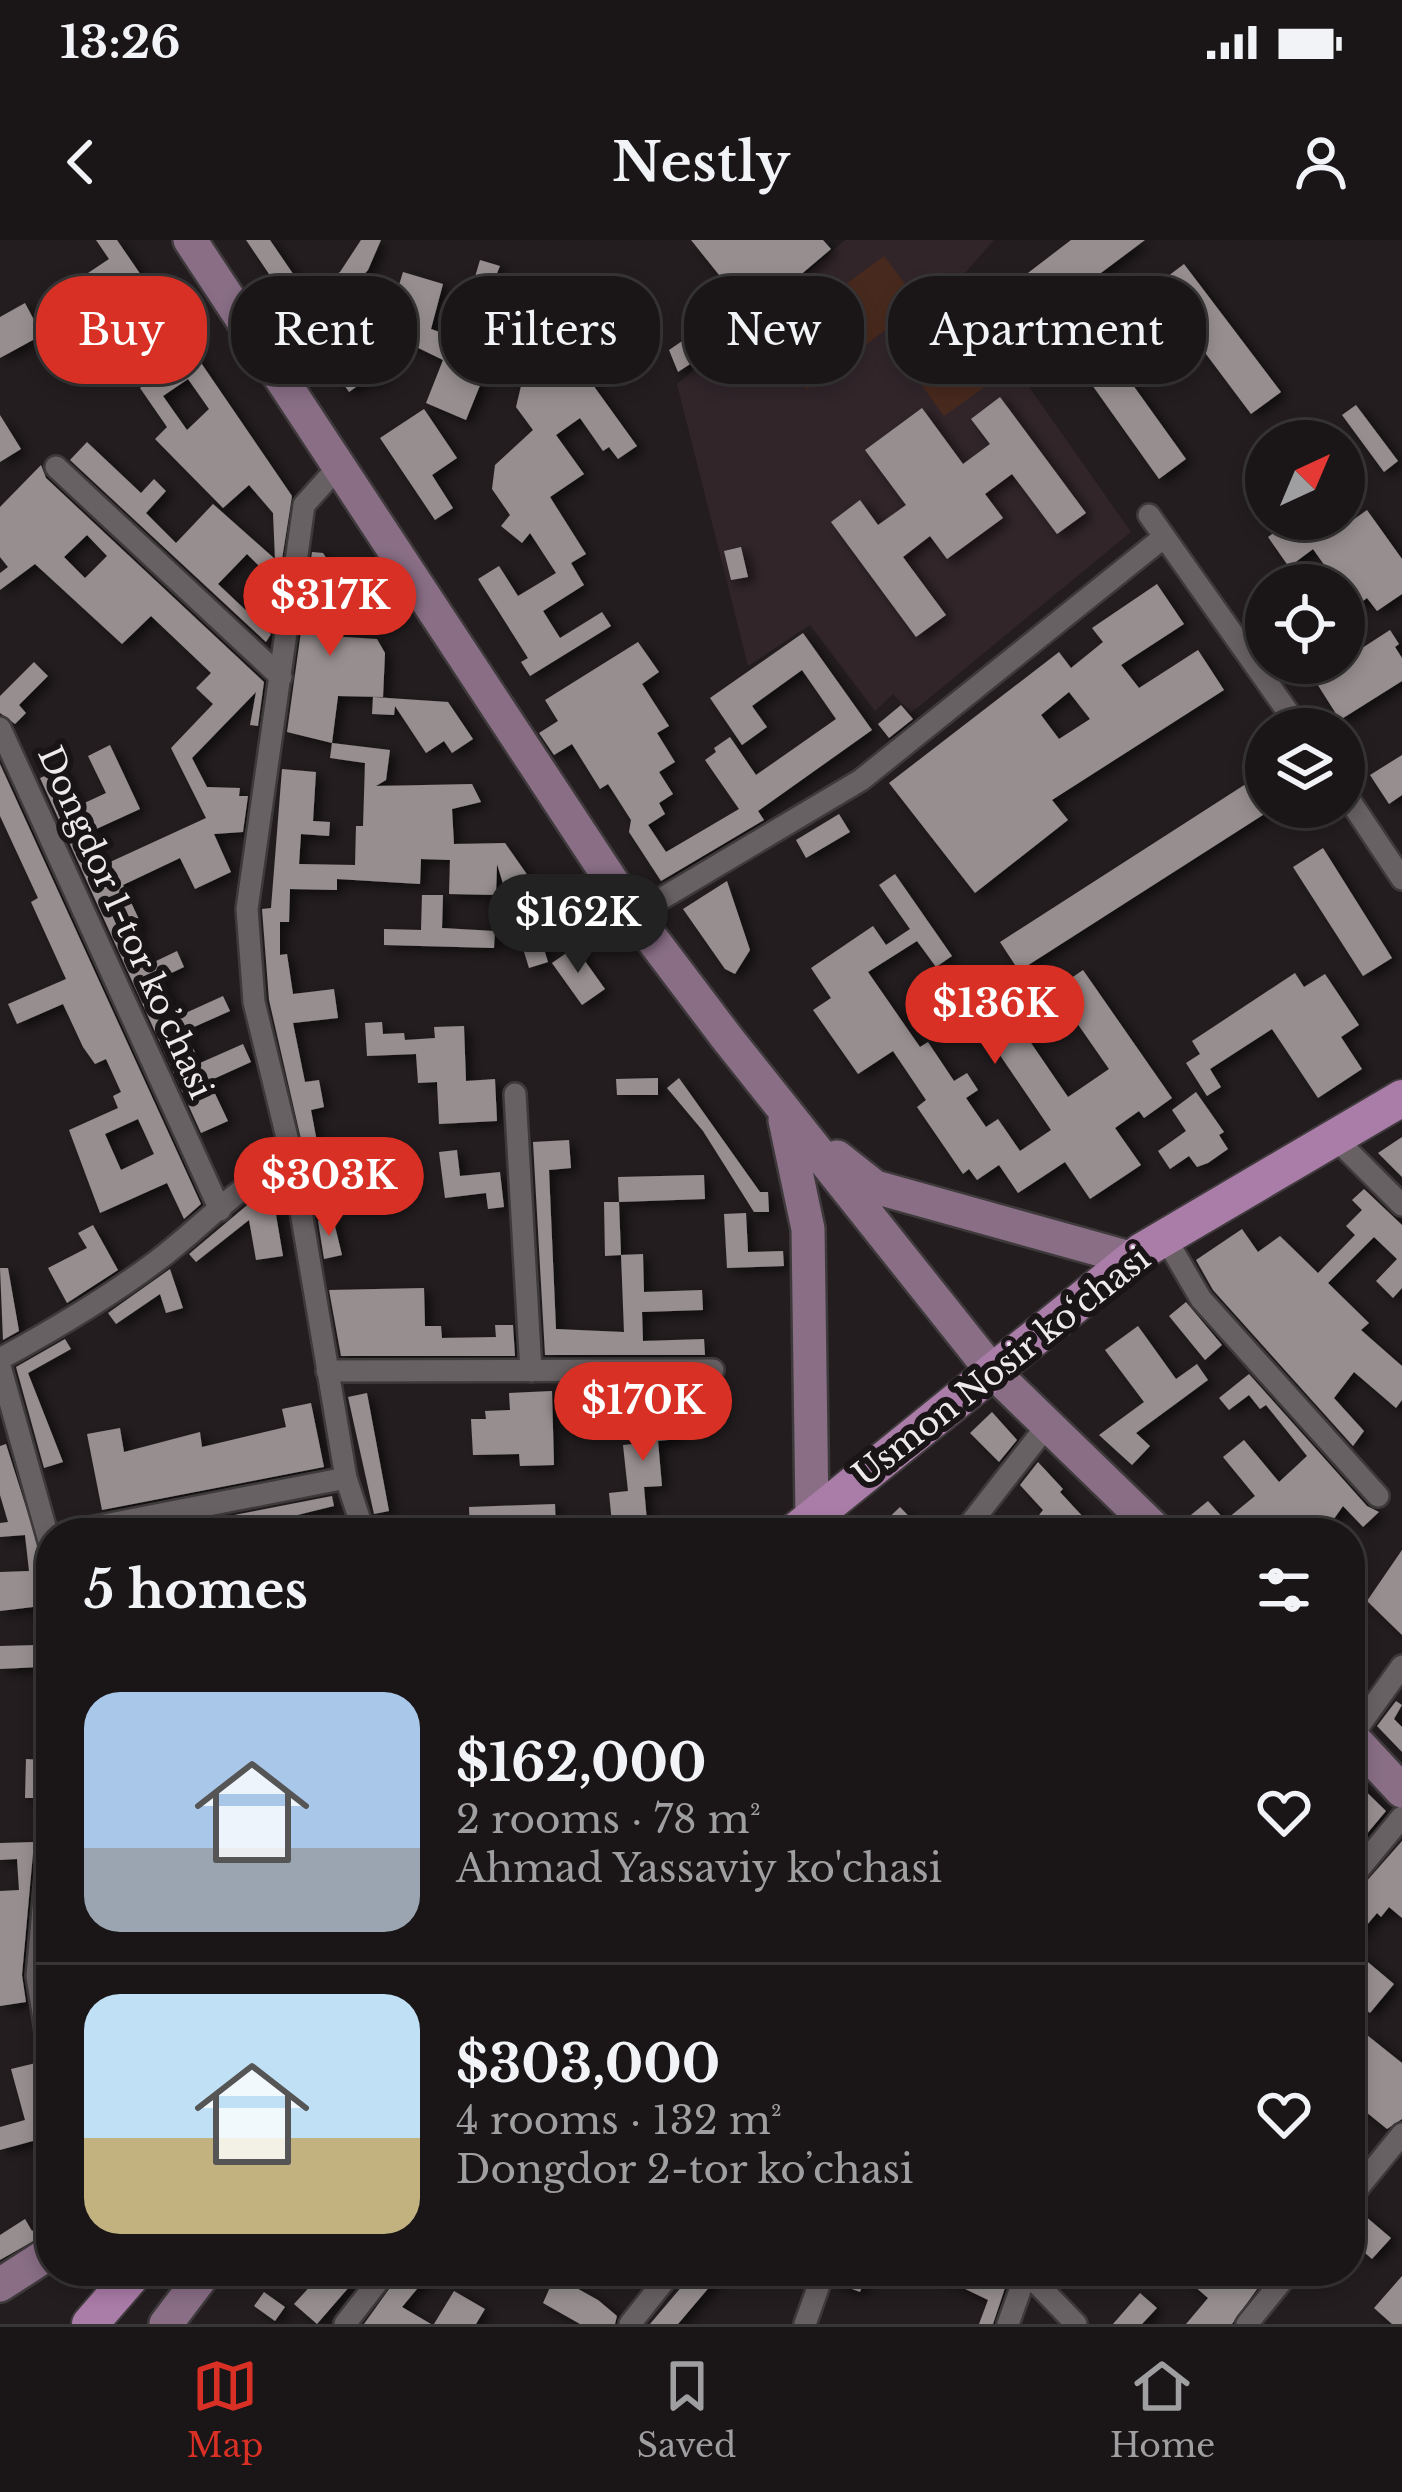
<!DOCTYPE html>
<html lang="en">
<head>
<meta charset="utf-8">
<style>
  :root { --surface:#1a1617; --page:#231f20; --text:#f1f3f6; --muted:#9f9fa1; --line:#383536; --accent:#d93025 }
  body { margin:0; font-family:"Libre Baskerville",serif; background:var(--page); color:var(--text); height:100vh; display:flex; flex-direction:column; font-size:45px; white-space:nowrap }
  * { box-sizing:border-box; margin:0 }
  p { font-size:39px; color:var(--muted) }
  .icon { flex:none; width:66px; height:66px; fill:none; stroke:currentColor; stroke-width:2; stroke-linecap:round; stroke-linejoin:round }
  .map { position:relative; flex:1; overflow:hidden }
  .details { position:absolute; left:36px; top:1278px; width:1329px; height:768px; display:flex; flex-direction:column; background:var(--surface); border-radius:48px; box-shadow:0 6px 18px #0003,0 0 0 3px var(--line) }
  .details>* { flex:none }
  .banner { position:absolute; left:36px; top:36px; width:1332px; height:108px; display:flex; gap:24px }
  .needle { width:78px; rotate:44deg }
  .controls { position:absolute; left:1245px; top:180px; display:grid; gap:24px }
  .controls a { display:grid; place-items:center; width:120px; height:120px; border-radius:50%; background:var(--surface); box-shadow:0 6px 18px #0003,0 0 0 3px var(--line); font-size:60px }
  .price { position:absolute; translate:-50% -102px; padding:0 27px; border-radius:42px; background:var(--accent); color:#fff; font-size:39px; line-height:78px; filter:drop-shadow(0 3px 6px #0008) }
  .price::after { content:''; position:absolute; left:50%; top:72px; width:36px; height:27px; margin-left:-18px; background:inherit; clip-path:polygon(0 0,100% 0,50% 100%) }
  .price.active { background:#222; color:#fff }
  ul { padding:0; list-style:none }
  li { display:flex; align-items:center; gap:36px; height:300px; padding:0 48px }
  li+li { border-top:3px solid var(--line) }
  li span { display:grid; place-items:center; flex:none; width:336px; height:240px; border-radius:36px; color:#555 }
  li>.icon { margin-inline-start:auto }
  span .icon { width:144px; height:144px; fill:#fffc; stroke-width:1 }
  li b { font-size:51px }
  h2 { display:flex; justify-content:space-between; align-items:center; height:144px; padding:0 48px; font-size:51px }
  .chip { padding:0 42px; border-radius:48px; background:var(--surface); box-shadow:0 6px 18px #0003,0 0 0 3px var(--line); font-size:42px; line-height:108px }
  .chip.active { background:var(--accent); color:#fff }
  .status { display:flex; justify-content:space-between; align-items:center; height:84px; padding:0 60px; background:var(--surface); direction:ltr }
  .status svg { height:33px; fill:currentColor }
  header { display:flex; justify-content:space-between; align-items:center; height:156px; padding:0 48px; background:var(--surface); font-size:54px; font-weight:600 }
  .tab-bar { display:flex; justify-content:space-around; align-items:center; height:168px; border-top:3px solid var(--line); background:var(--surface); font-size:33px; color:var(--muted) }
  .tab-bar a { display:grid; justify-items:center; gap:6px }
  .tab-bar .active { color:var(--accent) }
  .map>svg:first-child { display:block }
  .built { fill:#31252a }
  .green { fill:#48291d }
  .building { fill:#978f8f; fill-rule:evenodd; filter:url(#shadow) }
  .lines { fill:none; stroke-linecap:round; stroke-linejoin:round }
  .street-casing { stroke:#3e393b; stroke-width:26 }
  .secondary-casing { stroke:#3e393b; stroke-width:38 }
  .primary-casing { stroke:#3e393b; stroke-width:40 }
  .street { stroke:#686164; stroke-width:21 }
  .secondary { stroke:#896e86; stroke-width:33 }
  .primary { stroke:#aa7ca8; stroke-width:36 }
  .labels { text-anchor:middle; stroke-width:12; stroke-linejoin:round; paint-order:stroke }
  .street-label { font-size:33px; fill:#eeeaeb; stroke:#191416 }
</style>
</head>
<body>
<div class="status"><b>13:26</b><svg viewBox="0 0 49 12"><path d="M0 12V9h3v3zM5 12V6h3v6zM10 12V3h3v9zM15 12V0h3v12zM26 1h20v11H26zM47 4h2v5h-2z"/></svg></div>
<header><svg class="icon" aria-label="back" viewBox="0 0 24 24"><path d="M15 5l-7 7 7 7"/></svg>Nestly<svg class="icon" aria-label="person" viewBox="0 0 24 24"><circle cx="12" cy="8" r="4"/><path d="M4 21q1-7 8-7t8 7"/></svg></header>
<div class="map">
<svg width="1402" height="2084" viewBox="0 0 1402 2084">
  <defs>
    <filter id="shadow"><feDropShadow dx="6" dy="4" stdDeviation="6" flood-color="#0009"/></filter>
  </defs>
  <rect width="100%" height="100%" fill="#231d1f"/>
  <!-- built -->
  <path class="built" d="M845,0H994L956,43L1131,292L911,473L893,454L875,471L810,385L748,426L677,144Z"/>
  <!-- green -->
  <path class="green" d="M884,16L920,64L807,149L770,100Z
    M978,106L1000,136L944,176L922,146Z"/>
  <!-- building -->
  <path class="building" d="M96,0H117L292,256L278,345L247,314L218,344L271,394L266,402L70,220L87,202L141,253L154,239L166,251L146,273L176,303L213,264L275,319L273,273L249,245L223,268L155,199L167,187L140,148L172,126L168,120L172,117L154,88L132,102L122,89L140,78L115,40L96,52L85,35L109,19ZM188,139L209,169L187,190L163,156Z
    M246,0H270L302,47L313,50L340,32L361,0H381L368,30L342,59L391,94L414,64L395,58L403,32L443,44L431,89L483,107L473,134L483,138L466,180L426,163L443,120L406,102L377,142L370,137L349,152Z
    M691,0H823L831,9L752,76Z
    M1071,0H1145L1050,71L1024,36Z
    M480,20L500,26L482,69L467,64Z
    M1184,24L1281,152L1251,174L1155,46Z
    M25,63L42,95L0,118V77Z
    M1092,88L1186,219L1159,239L1065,107Z
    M700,89L713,109L678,132L669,110Z
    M562,102L637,206L618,219L609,207L603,211L580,178L556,195L584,234L550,257L586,314L571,323L584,345L543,371L560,398L602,372L611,386L530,436L521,422L528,418L478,339L499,326L518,356L556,333L530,293L522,303L501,286L510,275L492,249L495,225L533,190L516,167L521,146L514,137Z
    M1000,157L1086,273L1057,294L1012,234L985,254L1003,278L947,319L930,296L903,317L946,375L916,397L831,282L860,260L878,285L906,265L865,210L922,168L963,224L990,204L971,179Z
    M1356,165L1398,221L1384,232L1342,175Z
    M424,169L457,218L432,235L453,268L435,280L380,198Z
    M0,175L21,209L0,222Z
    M41,225L46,238L264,442L258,486L250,485L256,452L192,518L207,547L240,548L239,556H248L243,592L214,594L231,632L195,649L180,618L123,645L142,686L134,690L150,724L177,711L184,727L161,738L179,776L223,756L230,771L185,791L200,823L243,804L251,822L209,841L228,881L201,893L40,538L61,529L78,566L106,553L88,516L110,505L140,569L81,596L97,628L206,578L171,508L213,464L196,448L211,433L151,376L122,404L35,324L0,350V333L8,327L0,317V267ZM87,295L107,316L85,338L64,317Z
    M1367,270L1402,319V354L1377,371L1367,358L1344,375V345H1320L1332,336L1313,309L1289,327L1268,297L1279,289L1272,279H1337L1343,287Z
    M741,307L748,337L731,340L724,311Z
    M312,312L323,313L357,364L332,362L330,396L377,399L385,413L383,457L338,456L332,503L287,492Z
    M1157,344L1184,384L1121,425L1139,448L1198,410L1224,450L1052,560L1068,580L975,653L889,543L1059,412L1071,428L1103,402L1092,388ZM1069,452L1090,479L1059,499L1041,475Z
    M1390,390L1399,404L1395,407L1402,418V441L1340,480L1314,439Z
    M803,393L872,490L758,571L764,580L661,641L629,592L631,580L608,544L600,549L572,504L554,515L539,493L558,481L545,460L638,402L659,432L642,444L669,486L657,493L675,522L659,532L673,554L659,563L665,574L648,585L666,612L739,569L705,520L716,512L714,508L730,497L756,535L836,479L802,430L752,466L767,487L742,505L710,458Z
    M34,422L48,436L19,465L26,473L15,484L0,473V456Z
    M373,457L448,462L473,499L452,513L444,501L426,513L395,466L394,475L372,474Z
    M901,465L913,479L889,498L878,484Z
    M332,503L390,510L386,540L376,546L472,544L481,562L452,569L454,604L505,603L540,653L529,661L548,722L529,728L497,624L496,655L449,654L450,620L421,619L420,644L337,639V650L290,649L289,682H280V715L287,714L293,754L334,749L338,778L293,783L305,842L319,840L324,867L311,870L325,944L312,947L269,760L262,669L271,668L282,529L316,532L313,581L330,582L329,596L301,594L299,624L355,625L356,586H363L365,523L330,518Z
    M1402,515V555L1389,564L1370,535Z
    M0,524L201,964L184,979L167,943L100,973L69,890L118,868L113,856L121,852L106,819L95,824L83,807L63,764L17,784L8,764L66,739L31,662L38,658L0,576ZM138,879L154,914L121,930L105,894Z
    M1266,531V573L1019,731L1000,702Z
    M839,574L850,592L806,618L796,600Z
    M1323,608L1392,718L1363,736L1293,627Z
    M895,634L952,716L936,727L917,701L868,732L920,807L928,802L954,841L967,833L978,850L966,858L986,887L998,879L1020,911L1051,890L976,780L1003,762L1068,857L1109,829L1054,750L1083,730L1172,858L1144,878L1139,871L1115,888L1141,925L1090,959L1065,922L1018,953L999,925L977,940L969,929L963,934L917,867L926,860L893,811L858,834L813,770L831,758L811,728L873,686L886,705L910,689L879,645Z
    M727,641L750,710L735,734L725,729L683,669Z
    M422,655H443L442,688L495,691L494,708L384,705V689L421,690Z
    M575,707L605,749L582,765L552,723Z
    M1295,733L1304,747L1325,734L1359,785L1341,797L1362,829L1318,858L1272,789L1210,829L1221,847L1207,856L1186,823L1200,814L1192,801Z
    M382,782L383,794L404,793L405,800L435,798L434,787L464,786L466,841L495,839L497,881L439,884L437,842L418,843L416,814L367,816L365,783Z
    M658,838V855H617L616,839Z
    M679,838L760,952H768L769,972H754L703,891L667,848Z
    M1196,852L1224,892L1219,895L1228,909L1208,923L1197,927L1189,916L1170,929L1158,911L1186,891L1172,870Z
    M1402,897V937L1378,913Z
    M569,900L571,928L549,930L556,1089L624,1092L621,1015L605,1016L604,962H619L621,1015L643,1014L644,1052L702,1050L703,1070L642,1072L643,1101L704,1099L705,1115H545L533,902Z
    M457,910L460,936L500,932L504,967L488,969L486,953L445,958L439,912Z
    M704,935L705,959L619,962L618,937Z
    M1364,949L1402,985V1048L1393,1058L1376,1041L1397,1019L1374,997L1328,1043L1369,1083L1361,1090L1402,1126V1160L1396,1168L1354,1132L1334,1158L1364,1191L1353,1206L1213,1050L1196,1020L1242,989L1258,1012L1280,996L1318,1033L1355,995L1346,986L1362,970L1352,960Z
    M273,957L283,1016L256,1020L249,980L196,1022L189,1014L252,961Z
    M746,973L748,1012L783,1011L784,1026L727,1028L724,974Z
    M333,978L342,1015L324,1019L318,981Z
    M93,985L118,1030L67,1063L48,1028L87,1008L78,993Z
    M0,1028H8L19,1091L3,1100Z
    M170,1029L183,1068L166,1073L160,1054L116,1084L108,1073Z
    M424,1048L425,1086H441L442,1098L496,1097L495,1085H513L515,1116H341L329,1050Z
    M1186,1062L1222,1105L1205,1120L1169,1076Z
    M1138,1086L1176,1139L1197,1124L1208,1140L1136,1193L1150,1206L1132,1225L1099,1195L1144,1162L1105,1110Z
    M65,1099L71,1109L28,1133L63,1222L44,1228L16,1127Z
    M1249,1134L1367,1266L1379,1272L1363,1287L1343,1266L1324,1293H1243L1228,1278L1255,1256L1223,1217L1244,1200L1279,1242L1307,1216L1266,1165L1260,1169L1249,1155L1229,1170L1219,1158Z
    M552,1151L554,1225L520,1226L519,1214L473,1215L471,1179H486L485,1171L510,1170L509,1153Z
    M367,1153L389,1271L374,1274L348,1157Z
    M673,1154L678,1199L658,1201L662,1246L644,1247L648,1293H613L609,1253L628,1251L623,1205L642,1203L637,1158Z
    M311,1163L324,1227L102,1270L87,1194L120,1188L124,1212L200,1192L202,1207L286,1187L282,1169Z
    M992,1172L1017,1200L999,1222L970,1193Z
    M6,1204L43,1321L51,1435L41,1436L40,1427L0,1429V1406L37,1405L33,1367L0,1371V1332L29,1331L25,1295L0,1297V1283L8,1282L0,1255V1206Z
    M1038,1222L1063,1249L1060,1252L1098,1293H1064L1054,1282L1045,1293H1025L1043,1270L1020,1245Z
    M332,1256L334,1266L269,1282L271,1291L259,1293H197L196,1287L142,1293Z
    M1208,1261L1223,1278L1201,1293L1186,1279Z
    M555,1264L556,1293H527V1288L470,1293L469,1267Z
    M900,1267L925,1293H873Z
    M1402,1310V1395L1367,1361Z
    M1396,1461L1402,1465L1394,1479L1402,1487V1512L1377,1486Z
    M26,1519L47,1520L46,1558H25Z
    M1350,1536L1386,1571L1350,1614V1587L1364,1570L1350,1557Z
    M1402,1601V1678L1389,1667L1381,1677L1377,1673L1350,1705V1660Z
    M34,1602L22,1735L26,1762L0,1766V1651L19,1650L17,1619L0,1620V1603Z
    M1350,1707L1394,1744L1370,1773L1350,1757Z
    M1367,1795L1402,1823V1879L1387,1889L1350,1859V1816Z
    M36,1823L51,1837V1896L0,1910V1887L25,1880L11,1829Z
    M1358,1970L1391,1998L1372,2019L1350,2000V1973Z
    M25,1979L32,1991L51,1980V1991L0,2020V1995Z
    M324,2031H363L317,2084L294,2064Z
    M432,2031L402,2067L431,2084H364L402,2031Z
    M695,2031H723L678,2084H650Z
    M839,2031H868L860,2052L836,2043Z
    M928,2031H990L1008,2039L993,2084H979L988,2060Z
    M1195,2031H1228L1236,2038L1242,2031H1270L1232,2084H1186L1208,2058L1187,2040Z
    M555,2036L598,2060L617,2076L615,2084H580L543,2063Z
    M1402,2036V2084H1392L1374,2068Z
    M454,2051L485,2069L476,2084H434Z
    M264,2052L285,2067L275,2081L254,2066Z
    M1140,2053L1157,2068L1142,2084H1113Z"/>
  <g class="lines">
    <defs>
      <path id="street" d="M339,226L304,265L247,669L254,762L292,918L346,1238L364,1293
        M56,227L281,437
        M1149,275L1300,489
        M0,488L220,970
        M1344,552L1402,639
        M634,675L861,540L1164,297
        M515,854L531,1131
        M1335,898L1402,965
        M1166,999L1201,1059L1378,1256
        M0,1119C55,1089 108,1058 158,1020C203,986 241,942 292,918
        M0,1126L51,1308
        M327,1131L713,1130
        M64,1293L346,1238
        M963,1293L1049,1183
        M1351,1497L1402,1426
        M51,1580L37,1736L51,1822
        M1350,1640L1402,1577
        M1350,1958L1402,1894
        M1025,2031L1076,2084
        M345,2084L386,2031
        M630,2084L672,2031
        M805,2084L824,2031
        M1008,2084L1027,2031
        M1247,2084L1290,2031"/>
      <path id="secondary" d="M190,0L634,675L727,798L992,1131L1159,1293
        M785,880L808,989L812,1274
        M837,917L875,947L1133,1019
        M1350,1495L1402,1551
        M0,2045L51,2012
        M166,2084L206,2031"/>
      <path id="primary" d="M793,1293L1142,1011L1402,858
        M90,2084L136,2031"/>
    </defs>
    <!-- street casing -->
    <use href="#street" class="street-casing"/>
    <!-- secondary casing -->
    <use href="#secondary" class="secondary-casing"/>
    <!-- primary casing -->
    <use href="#primary" class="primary-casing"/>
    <!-- street -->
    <use href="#street" class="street"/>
    <!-- secondary -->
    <use href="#secondary" class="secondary"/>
    <!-- primary -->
    <use href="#primary" class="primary"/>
  </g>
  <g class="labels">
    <!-- street labels -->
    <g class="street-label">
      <text transform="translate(126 682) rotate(66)" y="12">Dongdor 1-tor koʼchasi</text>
      <text transform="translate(1001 1126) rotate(-38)" y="12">Usmon Nosir ko‘chasi</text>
    </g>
  </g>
</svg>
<div class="controls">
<a><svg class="needle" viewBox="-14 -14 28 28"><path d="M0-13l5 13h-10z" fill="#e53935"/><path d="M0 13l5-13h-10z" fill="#9f9fa1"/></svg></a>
<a><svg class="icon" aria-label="locate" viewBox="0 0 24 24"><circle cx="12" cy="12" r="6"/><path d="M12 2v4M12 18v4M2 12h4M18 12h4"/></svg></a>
<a><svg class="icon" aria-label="layers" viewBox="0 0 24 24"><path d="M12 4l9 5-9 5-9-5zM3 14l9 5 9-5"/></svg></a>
</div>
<b class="price" style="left:330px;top:419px">$317K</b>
<b class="price active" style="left:578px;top:736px">$162K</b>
<b class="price" style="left:995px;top:827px">$136K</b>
<b class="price" style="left:329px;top:999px">$303K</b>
<b class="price" style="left:643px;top:1224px">$170K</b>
<div class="banner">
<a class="chip active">Buy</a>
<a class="chip">Rent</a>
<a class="chip">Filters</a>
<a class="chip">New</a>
<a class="chip">Apartment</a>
</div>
<section class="details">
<h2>5 homes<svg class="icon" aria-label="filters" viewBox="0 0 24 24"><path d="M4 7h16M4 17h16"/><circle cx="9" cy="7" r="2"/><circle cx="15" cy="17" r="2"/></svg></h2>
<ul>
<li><span style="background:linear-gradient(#a9c7e8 65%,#9aa5b1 0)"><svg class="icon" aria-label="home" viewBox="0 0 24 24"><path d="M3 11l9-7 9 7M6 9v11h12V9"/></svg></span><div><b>$162,000</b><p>2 rooms · 78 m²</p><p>Ahmad Yassaviy ko'chasi</p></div><svg class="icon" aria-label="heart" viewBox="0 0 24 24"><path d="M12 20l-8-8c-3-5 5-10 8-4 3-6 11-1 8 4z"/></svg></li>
<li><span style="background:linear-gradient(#bfe0f5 60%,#c2b280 0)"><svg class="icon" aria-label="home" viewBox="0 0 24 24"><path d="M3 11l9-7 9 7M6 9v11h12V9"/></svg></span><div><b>$303,000</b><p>4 rooms · 132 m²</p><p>Dongdor 2-tor koʼchasi</p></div><svg class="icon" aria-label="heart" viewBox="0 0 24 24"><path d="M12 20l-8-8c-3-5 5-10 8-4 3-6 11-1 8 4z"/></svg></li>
</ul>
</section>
</div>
<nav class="tab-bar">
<a class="active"><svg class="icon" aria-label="map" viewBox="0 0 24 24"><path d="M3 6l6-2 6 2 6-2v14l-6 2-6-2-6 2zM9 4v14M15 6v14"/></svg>Map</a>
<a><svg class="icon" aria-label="saved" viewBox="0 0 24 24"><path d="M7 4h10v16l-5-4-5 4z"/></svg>Saved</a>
<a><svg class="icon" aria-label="home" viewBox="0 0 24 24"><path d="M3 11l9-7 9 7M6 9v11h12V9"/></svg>Home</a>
</nav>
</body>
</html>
